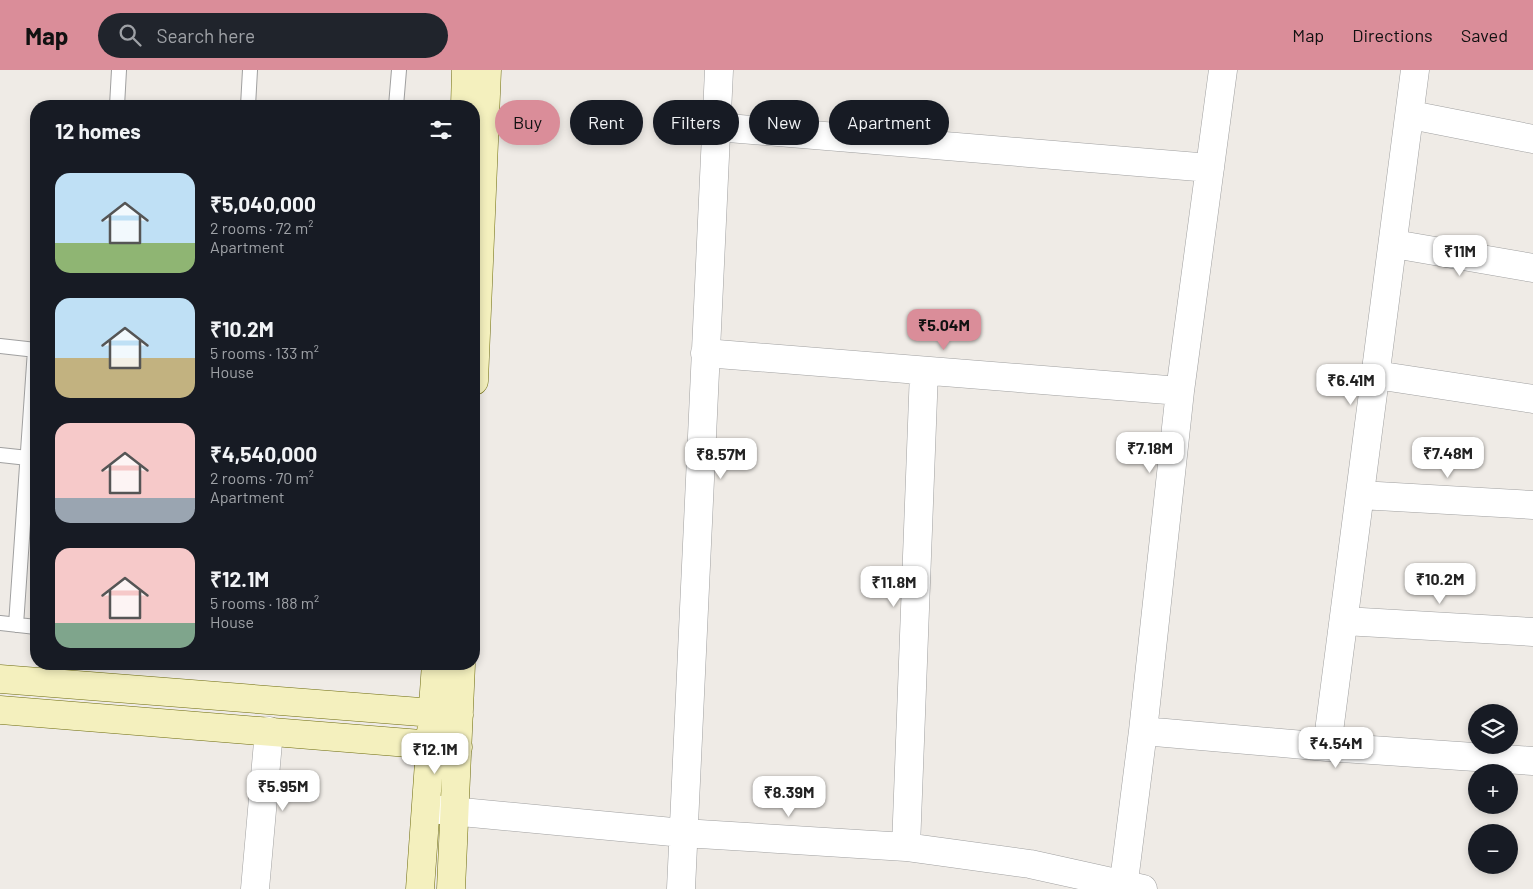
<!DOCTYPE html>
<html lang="en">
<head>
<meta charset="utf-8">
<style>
  :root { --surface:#171b24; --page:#20242c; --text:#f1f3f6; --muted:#9ea1a6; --accent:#da8d99 }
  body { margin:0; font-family:Barlow,sans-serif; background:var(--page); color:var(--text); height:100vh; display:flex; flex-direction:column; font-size:19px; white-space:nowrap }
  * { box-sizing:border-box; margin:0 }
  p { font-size:16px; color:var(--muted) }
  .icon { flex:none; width:28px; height:28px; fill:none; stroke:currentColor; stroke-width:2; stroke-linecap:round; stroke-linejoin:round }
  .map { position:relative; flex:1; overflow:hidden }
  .details { position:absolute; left:30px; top:30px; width:450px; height:570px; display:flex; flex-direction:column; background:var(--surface); border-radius:20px; box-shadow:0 2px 8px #0003 }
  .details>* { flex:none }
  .guide { position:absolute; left:495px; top:30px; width:475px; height:45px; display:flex; gap:10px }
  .tools { position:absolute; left:1468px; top:634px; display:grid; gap:10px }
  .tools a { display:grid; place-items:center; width:50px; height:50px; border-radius:50%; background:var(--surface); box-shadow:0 2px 8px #0003; font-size:25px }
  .price { position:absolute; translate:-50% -42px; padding:0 11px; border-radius:10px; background:#fff; color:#222; font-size:16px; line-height:32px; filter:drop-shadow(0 1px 2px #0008) }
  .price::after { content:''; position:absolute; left:50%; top:30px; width:15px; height:11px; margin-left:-8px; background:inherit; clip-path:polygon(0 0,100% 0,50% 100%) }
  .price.on { background:var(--accent); color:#111 }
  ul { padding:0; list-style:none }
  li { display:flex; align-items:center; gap:15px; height:125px; padding:0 25px }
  li span { display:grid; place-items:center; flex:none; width:140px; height:100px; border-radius:15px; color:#555 }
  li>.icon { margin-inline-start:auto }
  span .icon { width:60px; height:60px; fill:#fffc; stroke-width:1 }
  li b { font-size:21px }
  h2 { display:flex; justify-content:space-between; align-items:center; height:60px; padding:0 25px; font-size:21px }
  .pill { padding:0 18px; border-radius:22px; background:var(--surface); box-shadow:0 2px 8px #0003; font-size:18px; line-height:45px }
  .pill.on { background:var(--accent); color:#111 }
  header { display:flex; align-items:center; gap:30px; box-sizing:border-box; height:70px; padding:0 25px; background:var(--accent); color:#111 }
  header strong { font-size:24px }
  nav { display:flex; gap:28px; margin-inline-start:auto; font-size:18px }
  .search { width:350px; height:45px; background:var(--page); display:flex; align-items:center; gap:12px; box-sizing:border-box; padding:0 18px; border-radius:28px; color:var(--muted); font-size:19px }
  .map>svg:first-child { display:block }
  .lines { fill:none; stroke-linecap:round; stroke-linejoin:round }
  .lane-casing { stroke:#a0a0a0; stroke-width:16 }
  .street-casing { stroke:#a0a0a0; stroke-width:29 }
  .secondary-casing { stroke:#6e6c0e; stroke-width:29 }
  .lane { stroke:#fff; stroke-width:14 }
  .street { stroke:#fff; stroke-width:28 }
  .secondary { stroke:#f4f0be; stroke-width:28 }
</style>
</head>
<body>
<header>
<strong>Map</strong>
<div class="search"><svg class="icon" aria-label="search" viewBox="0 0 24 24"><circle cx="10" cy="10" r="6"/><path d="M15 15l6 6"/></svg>Search here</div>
<nav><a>Map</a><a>Directions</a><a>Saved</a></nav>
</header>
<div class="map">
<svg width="1533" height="819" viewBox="0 0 1533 819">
  <rect width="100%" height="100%" fill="#efebe6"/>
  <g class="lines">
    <defs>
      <path id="lane" d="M117,36L119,0
        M248,36L250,0
        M396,36L399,0
        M0,276L36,280
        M0,385L28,388
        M0,553L36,557
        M16,555L35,280"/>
      <path id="street" d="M1411,45L1533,69
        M716,57L1210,98
        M1394,174L1533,198
        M705,283L1180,321
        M1376,305L1533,329
        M1360,425L1533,435
        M1344,551L1533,562
        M1143,661L1327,677L1533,691
        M1327,677L1415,0
        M430,739L683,763L906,777L1030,794L1143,819
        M906,777L924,301
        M255,819L269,661
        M681,819L719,0
        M1123,819L1143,661L1180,321L1223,0"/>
      <path id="secondary" d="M465,36L466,0
        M474,311L487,0
        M0,609L459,645
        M0,640L458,677
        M420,819L436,594
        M451,819L461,594"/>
    </defs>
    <!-- lane casing -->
    <use href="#lane" class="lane-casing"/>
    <!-- street casing -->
    <use href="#street" class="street-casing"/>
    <!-- secondary casing -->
    <use href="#secondary" class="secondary-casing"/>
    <!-- lane -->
    <use href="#lane" class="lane"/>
    <!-- street -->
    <use href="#street" class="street"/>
    <!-- secondary -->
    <use href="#secondary" class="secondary"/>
  </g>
</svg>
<div class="tools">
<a><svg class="icon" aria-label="layers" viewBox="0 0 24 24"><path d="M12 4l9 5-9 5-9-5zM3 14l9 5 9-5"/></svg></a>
<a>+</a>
<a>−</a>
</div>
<b class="price" style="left:1460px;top:207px">₹11M</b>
<b class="price on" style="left:944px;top:281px">₹5.04M</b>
<b class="price" style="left:1351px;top:336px">₹6.41M</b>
<b class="price" style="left:1150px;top:404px">₹7.18M</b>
<b class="price" style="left:1448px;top:409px">₹7.48M</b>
<b class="price" style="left:721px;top:410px">₹8.57M</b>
<b class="price" style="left:1440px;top:535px">₹10.2M</b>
<b class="price" style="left:894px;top:538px">₹11.8M</b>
<b class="price" style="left:1336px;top:699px">₹4.54M</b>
<b class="price" style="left:435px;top:705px">₹12.1M</b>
<b class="price" style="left:283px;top:742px">₹5.95M</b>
<b class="price" style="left:789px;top:748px">₹8.39M</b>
<div class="guide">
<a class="pill on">Buy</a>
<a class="pill">Rent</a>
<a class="pill">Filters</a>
<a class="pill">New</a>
<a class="pill">Apartment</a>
</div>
<section class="details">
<h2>12 homes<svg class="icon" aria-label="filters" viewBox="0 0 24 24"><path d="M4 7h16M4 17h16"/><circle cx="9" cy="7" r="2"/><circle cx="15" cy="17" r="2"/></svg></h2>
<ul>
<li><span style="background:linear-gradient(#bfe0f5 70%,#8fb573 0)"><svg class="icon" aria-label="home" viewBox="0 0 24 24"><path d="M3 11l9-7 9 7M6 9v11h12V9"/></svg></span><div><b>₹5,040,000</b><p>2 rooms · 72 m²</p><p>Apartment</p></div></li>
<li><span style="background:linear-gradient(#bfe0f5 60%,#c2b280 0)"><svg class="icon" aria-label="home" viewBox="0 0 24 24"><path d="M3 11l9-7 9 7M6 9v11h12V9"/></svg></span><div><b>₹10.2M</b><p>5 rooms · 133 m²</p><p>House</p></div></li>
<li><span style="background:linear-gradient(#f6c9c9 75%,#9aa5b1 0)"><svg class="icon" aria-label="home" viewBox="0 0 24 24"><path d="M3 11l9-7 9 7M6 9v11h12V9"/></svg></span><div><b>₹4,540,000</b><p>2 rooms · 70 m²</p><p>Apartment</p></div></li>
<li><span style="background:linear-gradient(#f6c9c9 75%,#7fa58c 0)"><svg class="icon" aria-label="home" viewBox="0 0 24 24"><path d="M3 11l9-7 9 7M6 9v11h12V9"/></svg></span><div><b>₹12.1M</b><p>5 rooms · 188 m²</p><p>House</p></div></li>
</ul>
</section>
</div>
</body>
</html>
